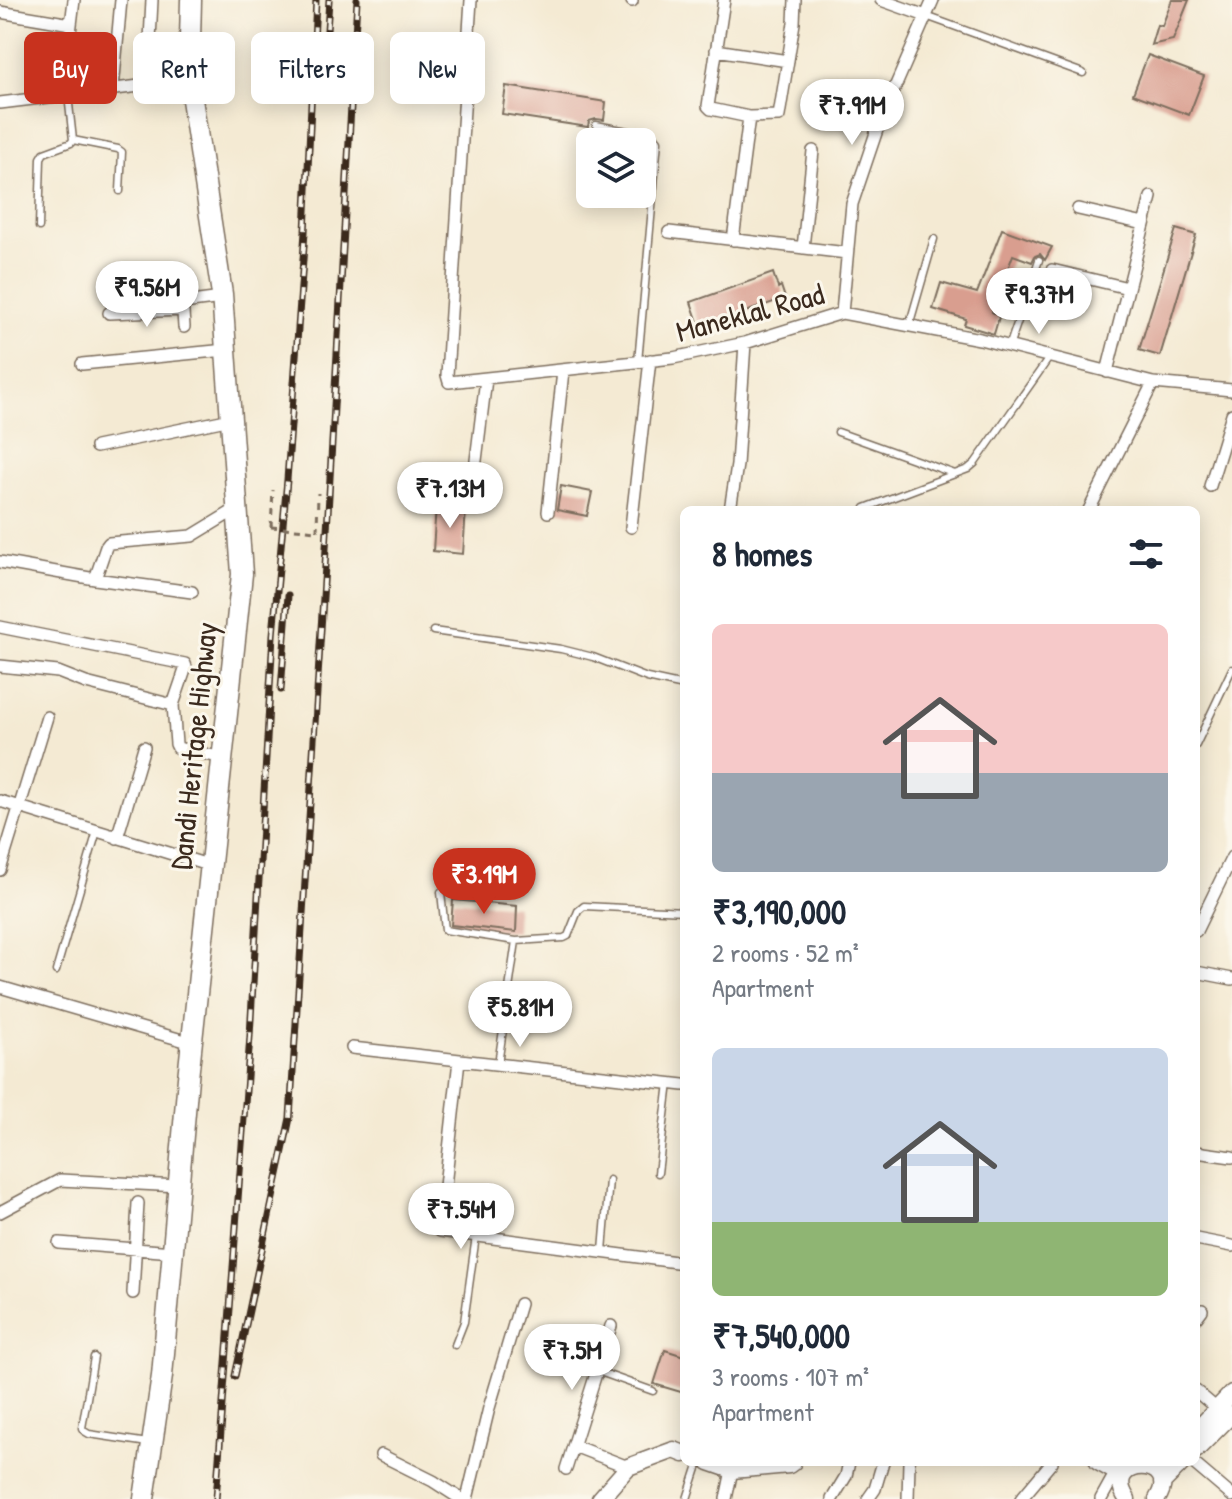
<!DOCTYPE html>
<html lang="en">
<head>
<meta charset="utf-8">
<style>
  :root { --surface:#fff; --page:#f6f6f7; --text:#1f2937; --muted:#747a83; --accent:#c8321e }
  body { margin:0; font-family:"Patrick Hand",sans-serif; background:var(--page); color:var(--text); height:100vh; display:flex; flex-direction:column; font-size:30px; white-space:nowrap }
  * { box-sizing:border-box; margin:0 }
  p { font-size:26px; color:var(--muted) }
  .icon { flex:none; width:44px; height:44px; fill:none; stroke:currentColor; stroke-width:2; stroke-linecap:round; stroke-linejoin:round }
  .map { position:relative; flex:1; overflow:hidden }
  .drawer { position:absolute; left:680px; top:506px; width:520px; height:960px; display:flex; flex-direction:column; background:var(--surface); border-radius:12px; box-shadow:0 4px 20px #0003 }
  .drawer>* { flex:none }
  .top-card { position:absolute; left:24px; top:32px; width:536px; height:72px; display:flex; gap:16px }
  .buttons { position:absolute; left:576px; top:128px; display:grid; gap:16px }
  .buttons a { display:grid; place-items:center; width:80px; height:80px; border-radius:12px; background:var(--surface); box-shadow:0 4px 20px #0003; font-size:40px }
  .price { position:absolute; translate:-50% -68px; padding:0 18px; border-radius:28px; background:#fff; color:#222; font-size:26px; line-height:52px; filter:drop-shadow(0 2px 4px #0008) }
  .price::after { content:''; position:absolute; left:50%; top:48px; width:24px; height:18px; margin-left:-12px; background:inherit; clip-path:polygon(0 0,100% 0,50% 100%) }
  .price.current { background:var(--accent); color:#fff }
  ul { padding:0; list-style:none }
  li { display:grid; align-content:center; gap:16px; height:424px; padding:0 32px }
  li span { display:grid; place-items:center; height:248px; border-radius:12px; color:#555 }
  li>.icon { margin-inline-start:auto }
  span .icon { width:144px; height:144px; fill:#fffc; stroke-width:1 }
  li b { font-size:34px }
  h2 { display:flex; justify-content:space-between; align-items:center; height:96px; padding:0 32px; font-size:34px }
  .pill { padding:0 28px; border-radius:12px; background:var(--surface); box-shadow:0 4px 20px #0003; font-size:28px; line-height:72px }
  .pill.current { background:var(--accent); color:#fff }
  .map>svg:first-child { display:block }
  .building { fill:#d99e8f }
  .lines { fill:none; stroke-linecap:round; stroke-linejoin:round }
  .lane-casing { stroke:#7c6d5d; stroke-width:9 }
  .street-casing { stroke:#7c6d5d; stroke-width:14 }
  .secondary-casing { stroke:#7c6d5d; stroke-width:19 }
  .highway-casing { stroke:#7c6d5d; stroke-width:23 }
  .path { stroke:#7c6d5d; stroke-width:3; stroke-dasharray:6 6; stroke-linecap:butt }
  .lane { stroke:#fff; stroke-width:6 }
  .street { stroke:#fff; stroke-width:11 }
  .secondary { stroke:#fff; stroke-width:16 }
  .highway { stroke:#fff; stroke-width:20 }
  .rail-casing { stroke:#3b2a1e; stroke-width:7 }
  .rail { stroke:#fbf7ec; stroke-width:4; stroke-dasharray:12; stroke-linecap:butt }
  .path-bridge { stroke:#7c6d5d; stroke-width:3; stroke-dasharray:6 6; stroke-linecap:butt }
  .labels { text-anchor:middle; stroke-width:6; stroke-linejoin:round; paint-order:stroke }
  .street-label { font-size:30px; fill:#3b2a1e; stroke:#fbf7ec }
</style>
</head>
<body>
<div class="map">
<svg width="1232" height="1499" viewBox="0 0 1232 1499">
  <rect width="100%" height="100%" fill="#fbf7ec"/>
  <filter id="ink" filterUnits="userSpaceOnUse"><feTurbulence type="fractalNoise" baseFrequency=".0125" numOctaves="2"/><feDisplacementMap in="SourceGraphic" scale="16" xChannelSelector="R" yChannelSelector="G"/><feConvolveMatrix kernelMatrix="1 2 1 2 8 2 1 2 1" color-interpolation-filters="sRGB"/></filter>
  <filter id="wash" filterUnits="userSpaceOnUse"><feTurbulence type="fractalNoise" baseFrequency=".006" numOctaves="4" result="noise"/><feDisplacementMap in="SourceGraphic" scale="32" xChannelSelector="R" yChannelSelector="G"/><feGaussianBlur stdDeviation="1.8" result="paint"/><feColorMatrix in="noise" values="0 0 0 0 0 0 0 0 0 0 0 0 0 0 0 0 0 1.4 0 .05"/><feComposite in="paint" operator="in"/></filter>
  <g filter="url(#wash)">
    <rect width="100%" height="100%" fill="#f4ead3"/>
    <g id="blocks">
      <!-- building -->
      <path class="building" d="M1172,0H1189L1173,40L1151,45L1157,25L1162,26Z
        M1148,55L1204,76L1189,115L1133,94Z
        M506,86L606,102L604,120L596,119L589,121L588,127L502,114Z
        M1002,229L1052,247L1045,260L1040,254L1035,256L1032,262L1013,255L992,312L999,317L994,334L964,325L966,319L933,309L941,283L977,293Z
        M1176,229L1196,235L1160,356L1139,350Z
        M773,273L778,288L781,286L785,298L700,328L691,302Z
        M561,486L592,492L587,516L557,510Z
        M436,505L466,508L463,554L433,551Z
        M453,900L517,906L516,932L451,925Z
        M665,1350L684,1356V1393L654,1384Z"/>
    </g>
  </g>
  <g filter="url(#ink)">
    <use href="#blocks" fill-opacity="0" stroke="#7c6d5d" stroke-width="2"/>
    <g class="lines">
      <defs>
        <path id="lane" d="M926,16L1083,73
          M596,125L654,136L658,141L638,362
          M73,140L118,149L122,152L120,191
          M39,227L41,158L44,153L71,143L73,140L68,95
          M909,326L934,239
          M1009,347L1039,260
          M838,432L955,474
          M865,508L968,469L975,463L1049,358
          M433,631L561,649L593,657L647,678L684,686
          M1196,745L1232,669
          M441,892L445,930L516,941
          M56,971L97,831
          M498,1064L516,941L564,938L568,936L578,911L584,906L684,911
          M658,1173L669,1083
          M603,1251L609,1180
          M455,1345L464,1322L476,1236
          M94,1357L82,1428L84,1431L89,1434L148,1443
          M597,1371L653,1391
          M687,1499L699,1462"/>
        <path id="street" d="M471,0L447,375L449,382L673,358L745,343L842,313L980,339L1153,383L1232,390
          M724,0L708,106L711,109L749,117
          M881,0L926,16
          M632,1V0
          M0,12L71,24
          M150,40L152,0
          M716,50L788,61
          M113,89L121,0
          M68,95L70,33L74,0
          M0,103L189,80
          M1078,209L1144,224
          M669,232L847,253
          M733,240L749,117L779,116L794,23L795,0
          M803,248L813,151
          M1052,270L1128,288
          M148,284L181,283L184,327
          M183,303L222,298
          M109,313L183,310
          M842,313L852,204L879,124L933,0
          M82,364L226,350
          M1107,372L1151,197
          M96,447L231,419
          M1210,486L1232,414
          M471,501L486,379
          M730,510L737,465L745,343
          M1089,510L1153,383
          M548,512L563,371
          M631,527L650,360
          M0,562L95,579L192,592
          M95,579L106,547L109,543L192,536L238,508
          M0,627L185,664L186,667L173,705
          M0,666L58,672L86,683L173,705L176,744L178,748L223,758
          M0,801L211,866
          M117,838L144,747
          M0,870L47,717
          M1196,931L1232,857
          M1196,972L1232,979
          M0,987L192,1043
          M352,1048L684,1085
          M459,1060L440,1231L684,1263
          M1196,1152L1232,1157
          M0,1212L60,1180L179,1186
          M1196,1239L1232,1246
          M59,1243L173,1252
          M133,1293L138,1203
          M1196,1318L1202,1310
          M1196,1391L1217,1409
          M574,1446L628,1467
          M381,1455L433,1481L461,1499
          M1192,1462L1232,1496
          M566,1469L611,1326
          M467,1499L489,1408L520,1304
          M726,1499L732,1470
          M832,1499L846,1476L849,1462
          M868,1499L875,1489L883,1462
          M908,1499L909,1462
          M1021,1499L1052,1462
          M1101,1499L1116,1472"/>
        <path id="secondary" d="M1196,1431L1232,1393
          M1196,1450L1232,1414
          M709,1462L732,1470L789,1465L793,1462
          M1098,1462L1123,1476
          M1162,1483L1183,1462
          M600,1499L628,1467L674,1450L684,1454
          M1127,1499C1099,1456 1184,1456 1157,1499"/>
        <path id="highway" d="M144,1499L162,1376L188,1078L242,574L222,294L189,80L191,0"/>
      </defs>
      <!-- lane casing -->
      <use href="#lane" class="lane-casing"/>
      <!-- street casing -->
      <use href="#street" class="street-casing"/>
      <!-- secondary casing -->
      <use href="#secondary" class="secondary-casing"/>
      <!-- highway casing -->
      <use href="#highway" class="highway-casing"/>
      <!-- path -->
      <path class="path" d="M271,527L273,490
        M317,531L318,493"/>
      <!-- lane -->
      <use href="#lane" class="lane"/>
      <!-- street -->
      <use href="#street" class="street"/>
      <!-- secondary -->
      <use href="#secondary" class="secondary"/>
      <!-- highway -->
      <use href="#highway" class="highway"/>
      <defs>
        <path id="rail" d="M324,76L329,0
          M281,690L288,595
          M235,1376L290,1118L325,566L357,0
          M216,1499L250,1036L273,635L287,480L305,232L316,0"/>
      </defs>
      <!-- rail casing -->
      <use href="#rail" class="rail-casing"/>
      <!-- rail -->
      <use href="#rail" class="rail"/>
      <!-- path-bridge -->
      <path class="path-bridge" d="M271,527L317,531"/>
    </g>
  </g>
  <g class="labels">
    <!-- street labels -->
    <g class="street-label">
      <text transform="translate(750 313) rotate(-15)" y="10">Maneklal Road</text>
      <text transform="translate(194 746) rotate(-84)" y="10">Dandi Heritage Highway</text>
    </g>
  </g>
</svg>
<div class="buttons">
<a><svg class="icon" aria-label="layers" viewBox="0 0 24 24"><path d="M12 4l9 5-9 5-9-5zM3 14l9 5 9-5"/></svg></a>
</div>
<b class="price" style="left:852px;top:147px">₹7.91M</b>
<b class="price" style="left:147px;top:329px">₹9.56M</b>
<b class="price" style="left:1039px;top:336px">₹9.37M</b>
<b class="price" style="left:450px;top:530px">₹7.13M</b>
<b class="price current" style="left:484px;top:916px">₹3.19M</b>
<b class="price" style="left:520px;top:1049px">₹5.81M</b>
<b class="price" style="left:461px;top:1251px">₹7.54M</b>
<b class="price" style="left:572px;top:1392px">₹7.5M</b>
<div class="top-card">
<a class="pill current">Buy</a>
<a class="pill">Rent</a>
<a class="pill">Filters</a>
<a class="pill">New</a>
</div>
<section class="drawer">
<h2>8 homes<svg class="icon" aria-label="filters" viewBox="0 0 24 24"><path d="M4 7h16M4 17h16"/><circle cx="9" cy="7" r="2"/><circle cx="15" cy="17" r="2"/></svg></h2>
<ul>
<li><span style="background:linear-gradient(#f6c9c9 60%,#9aa5b1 0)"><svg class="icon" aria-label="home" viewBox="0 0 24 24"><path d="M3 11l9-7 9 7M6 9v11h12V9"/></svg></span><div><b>₹3,190,000</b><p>2 rooms · 52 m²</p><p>Apartment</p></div></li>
<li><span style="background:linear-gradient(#c9d6e8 70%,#8fb573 0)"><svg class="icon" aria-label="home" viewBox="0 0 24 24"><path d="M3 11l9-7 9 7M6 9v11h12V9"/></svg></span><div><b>₹7,540,000</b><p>3 rooms · 107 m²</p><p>Apartment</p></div></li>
</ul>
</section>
</div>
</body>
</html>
